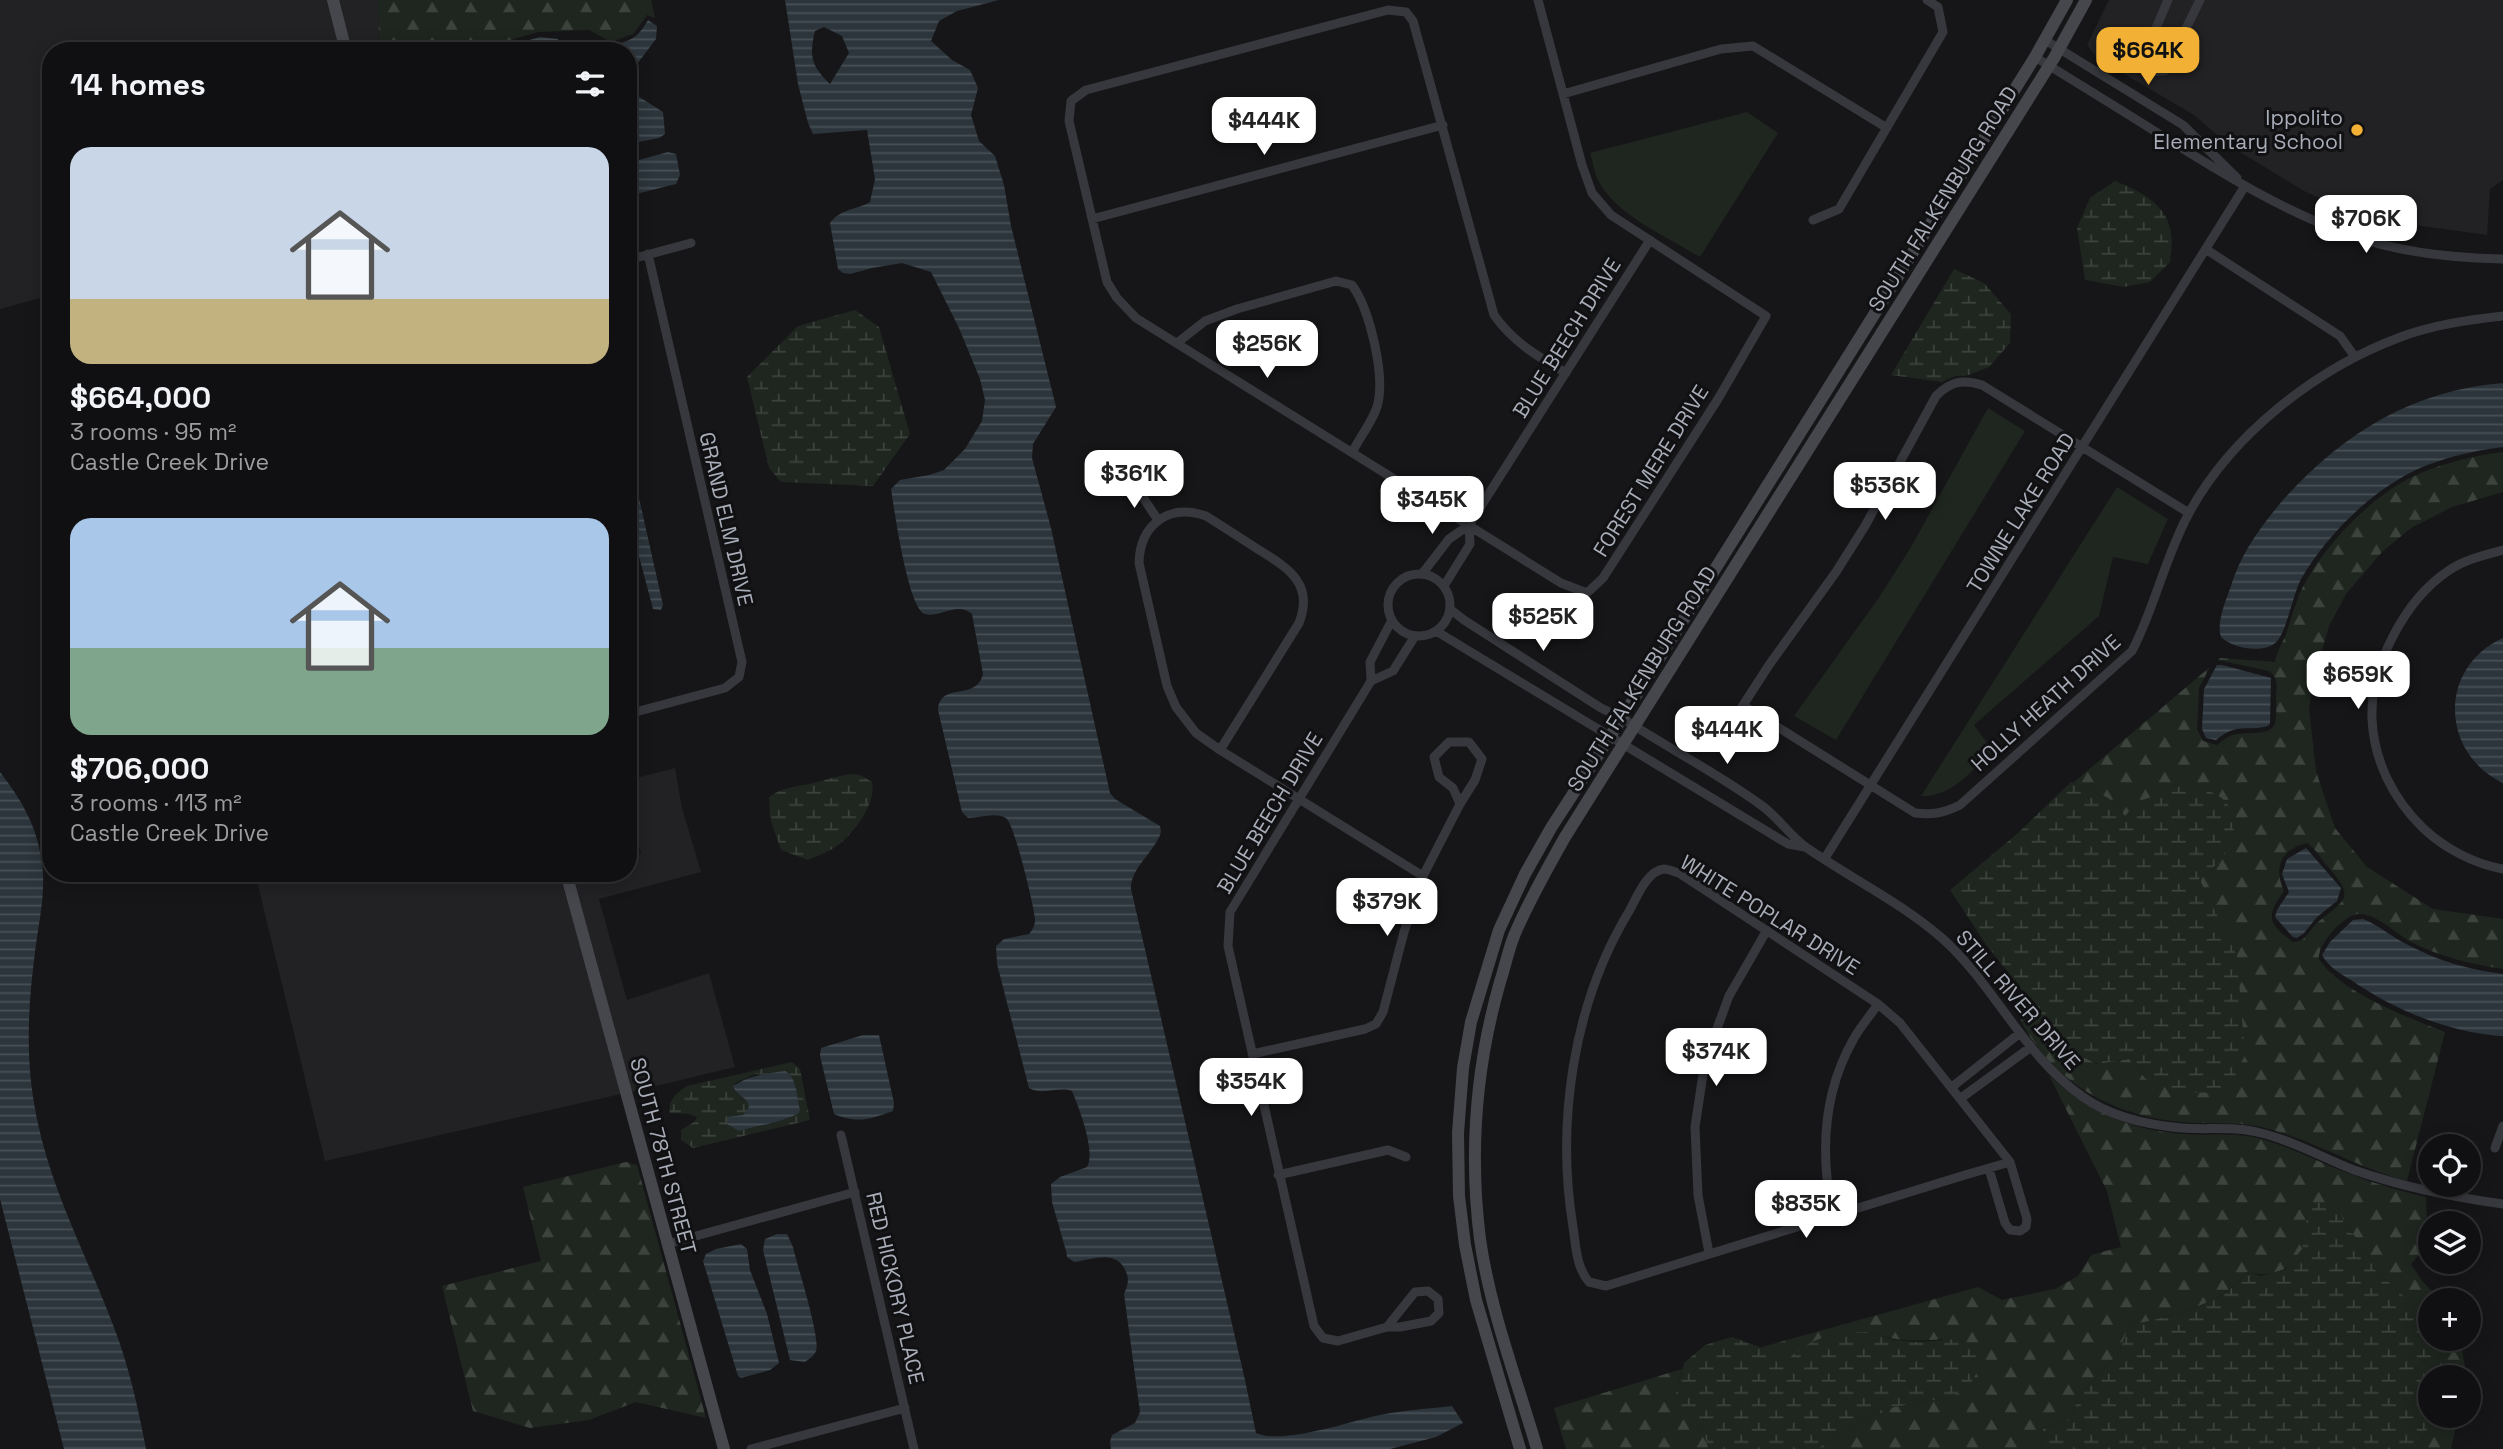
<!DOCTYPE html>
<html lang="en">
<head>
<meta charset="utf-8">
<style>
  :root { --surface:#101012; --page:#1e1e20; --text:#f1f3f6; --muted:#9c9d9f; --line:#303032; --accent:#f2b134 }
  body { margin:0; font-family:"Space Grotesk",sans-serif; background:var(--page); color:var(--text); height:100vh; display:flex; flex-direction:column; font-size:26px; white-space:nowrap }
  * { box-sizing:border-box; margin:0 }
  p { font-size:23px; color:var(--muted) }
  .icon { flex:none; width:38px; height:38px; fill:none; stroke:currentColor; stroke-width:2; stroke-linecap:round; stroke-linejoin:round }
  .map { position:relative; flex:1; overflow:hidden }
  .drawer { position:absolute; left:42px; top:42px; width:595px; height:840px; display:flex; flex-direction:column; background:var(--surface); border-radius:28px; box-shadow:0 4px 18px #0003,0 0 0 2px var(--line) }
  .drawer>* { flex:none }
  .buttons { position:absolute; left:2418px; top:1134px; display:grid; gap:14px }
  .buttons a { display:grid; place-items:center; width:63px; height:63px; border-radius:50%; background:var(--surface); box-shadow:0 4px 18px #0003,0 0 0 2px var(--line); font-size:35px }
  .price { position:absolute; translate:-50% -60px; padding:0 16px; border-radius:14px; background:#fff; color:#222; font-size:23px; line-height:46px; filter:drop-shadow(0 2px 4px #0008) }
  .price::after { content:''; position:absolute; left:50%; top:42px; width:21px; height:16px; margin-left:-10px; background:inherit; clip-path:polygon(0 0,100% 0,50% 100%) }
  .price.current { background:var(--accent); color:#111 }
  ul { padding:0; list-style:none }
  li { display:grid; align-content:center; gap:14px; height:371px; padding:0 28px }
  li span { display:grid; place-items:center; height:217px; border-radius:21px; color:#555 }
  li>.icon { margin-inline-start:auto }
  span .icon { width:126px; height:126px; fill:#fffc; stroke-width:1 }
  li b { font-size:30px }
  h2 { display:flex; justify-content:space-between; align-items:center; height:84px; padding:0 28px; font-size:30px }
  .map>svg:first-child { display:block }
  .built { fill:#222225 }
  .forest { fill:url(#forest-firs); fill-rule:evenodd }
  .wetland { fill:url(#wetland-marsh); fill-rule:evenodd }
  .park { fill:#1e261f }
  .water { fill:url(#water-rules); fill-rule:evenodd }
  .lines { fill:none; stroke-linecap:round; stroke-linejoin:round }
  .street { stroke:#37383d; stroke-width:9 }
  .secondary { stroke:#45474d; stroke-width:12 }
  .poi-dot { fill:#f2b134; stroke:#111113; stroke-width:2.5 }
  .labels { text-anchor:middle; stroke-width:6; stroke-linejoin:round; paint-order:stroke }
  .poi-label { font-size:21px; fill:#a8adb8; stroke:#111113; text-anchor:end }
  .street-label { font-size:21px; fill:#a8adb8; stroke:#111113 }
</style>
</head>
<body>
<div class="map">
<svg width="2503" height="1449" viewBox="0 0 2503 1449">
  <defs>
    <pattern id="forest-firs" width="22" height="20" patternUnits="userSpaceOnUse" patternTransform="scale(1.75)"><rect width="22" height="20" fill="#1e261f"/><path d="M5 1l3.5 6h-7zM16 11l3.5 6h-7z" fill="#3c433d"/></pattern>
    <pattern id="wetland-marsh" width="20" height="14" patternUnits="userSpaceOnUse" patternTransform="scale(1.75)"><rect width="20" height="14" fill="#1e261f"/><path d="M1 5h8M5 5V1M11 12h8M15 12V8" fill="none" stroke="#3c433d"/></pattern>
    <pattern id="water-rules" width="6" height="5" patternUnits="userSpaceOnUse" patternTransform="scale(1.75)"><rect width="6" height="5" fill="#2c353c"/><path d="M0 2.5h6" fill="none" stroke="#485056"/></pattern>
  </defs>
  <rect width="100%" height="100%" fill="#161618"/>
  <!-- built -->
  <path class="built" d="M0,0H328L340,51H51V295L0,309Z
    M338,0H378L379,51H351Z
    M2109,0H2503V180L2490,189L2487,235L2407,224L2354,213L2304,191L2230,146L2194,115L2097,58L2087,45Z
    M675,768L682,808L701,872L599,899L627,1000L709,973L735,1067L631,1092L571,873H628V858L641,854L628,801V780Z
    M255,873H560L621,1094L325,1161Z"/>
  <!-- forest -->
  <path class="forest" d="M378,0H651L655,18L647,15L633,34L611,42L589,30L538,32L473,51H379Z
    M2503,452V492L2452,507L2411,528L2382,552L2346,594L2329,626L2313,682L2309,709L2316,771L2335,828L2367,867L2433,909L2503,919V969C2471,964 2440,957 2411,942C2395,933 2377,914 2359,914C2344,914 2317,945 2319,959C2340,992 2409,1018 2445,1032L2407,1181C2357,1168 2312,1139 2261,1127C2235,1121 2208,1125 2181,1122C2114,1116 2052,1082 2021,1021L2055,1043L2097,1064L2129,1059L2146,1079L2201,882L2199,878L2216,865L2125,816L2108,798L2073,783L2210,667L2199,688L2197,729L2203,741L2217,745C2221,742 2225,738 2230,736C2243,730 2271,738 2275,723C2277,715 2276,704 2276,696C2277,685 2278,678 2269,671L2218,660L2220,658L2275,662C2277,649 2284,642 2288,628C2293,613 2297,597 2305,583C2326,544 2370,498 2410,478C2439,464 2471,456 2503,452ZM2307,843C2317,850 2321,859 2329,868C2357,900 2343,900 2317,923C2308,931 2307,942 2293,942C2267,923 2266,916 2284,891C2273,868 2281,849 2307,843Z
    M2049,1075C2085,1111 2131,1130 2182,1134C2208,1136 2235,1132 2261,1139C2292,1147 2320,1163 2350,1174C2375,1184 2401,1191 2426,1197L2428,1244L2411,1264L2423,1282L2441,1300H2431V1339H2460L2467,1377H2447L2421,1319L2407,1299L2374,1269L2364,1245L2346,1228L2338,1207L2307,1215C2306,1225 2306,1240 2302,1249C2292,1272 2268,1278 2246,1272C2219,1308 2170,1315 2129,1326L2118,1354L2078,1397L2071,1420L2043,1428L2041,1449H1817L1851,1427L1894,1407L1952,1397L1942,1339C1913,1342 1895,1341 1867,1332L1778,1369L1762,1347L1978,1287L2002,1300L2055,1289L2078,1276L2091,1255L2121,1247L2107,1191Z
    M626,1162L637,1165L706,1418L636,1402L589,1420L530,1428L473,1411L442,1286L541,1261L523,1187Z
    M1682,1369L1676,1393L1691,1425L1704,1434L1709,1449H1566L1554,1408Z
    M2435,1416H2458L2451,1449H2416Z"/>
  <!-- wetland -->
  <path class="wetland" d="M2115,181C2140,191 2167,204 2171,233C2173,242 2171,253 2170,262L2150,282L2124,287L2085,280L2077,228L2090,198Z
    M1954,269L1984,283L2011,314L2010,343L1989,367L1969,375L1955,376L1942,382L1891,375Z
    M855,310L879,327L910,434L873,486L781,482L769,468L747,377L798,326Z
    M850,774L860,775L872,782C876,802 858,827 843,841C834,850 819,855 808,860L781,850L770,818L769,797C784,786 799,787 817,782C828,779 838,776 850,774Z
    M2071,782L2108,798L2125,816L2137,802L2193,782L2222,798L2233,811L2234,843L2216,865L2199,878L2237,956L2245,1055L2227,1092L2183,1093L2146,1079L2129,1059L2098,1064L2055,1043L2021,1021L2026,995L1985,943L1950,890L2018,833Z
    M792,1062L800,1069L810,1120L693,1148L681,1140V1130L694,1122L697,1117L689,1114L670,1113C667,1101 677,1092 687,1086ZM785,1071C797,1077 797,1097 800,1110L799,1113C781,1123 759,1125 739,1131L727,1118L743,1115L750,1107L749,1103L734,1090L735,1083L755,1074L768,1075Z
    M2317,1202L2338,1207L2346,1228L2364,1245L2374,1269L2407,1299L2421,1319L2447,1377H2431V1416H2435L2416,1449H2041L2043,1428L2071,1420L2078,1397L2118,1354L2129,1326C2170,1315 2220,1308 2246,1272L2261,1276L2286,1269L2302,1249L2307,1215Z
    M1867,1332L1894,1340L1918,1342L1958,1339L1977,1350L1976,1374L1968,1388L1952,1397L1894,1407L1851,1427L1817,1449H1709L1704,1434L1691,1425L1681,1410L1676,1393L1684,1363L1705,1345L1732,1337L1774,1352L1779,1368C1809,1338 1825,1333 1867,1332Z"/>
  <!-- park -->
  <path class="park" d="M1747,112L1778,133L1700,257C1669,238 1614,214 1598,180C1594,172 1593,162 1590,153Z
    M1988,408L2025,431L1836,740L1794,716L1878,599L1911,547Z
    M2117,487L2168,519L2148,564L2113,557L2099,616L1974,725L1993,751C1972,770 1951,798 1921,796Z"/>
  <!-- water -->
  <path class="water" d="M785,0H999L957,11L939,21L931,41L952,60L970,70L978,88L971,115L979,141L995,156L1004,185L1011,226L1056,407L1033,444L1032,458L1051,528L1110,793L1115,799L1160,826L1161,832C1155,852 1130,868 1131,889L1245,1380L1256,1433C1283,1445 1351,1421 1380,1415C1404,1410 1428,1409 1452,1406L1463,1423L1436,1437L1390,1449H1111L1110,1442L1112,1435L1135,1423L1140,1412L1124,1294C1127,1287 1130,1280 1126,1272C1117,1248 1092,1260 1074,1262L1067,1257L1066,1251L1052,1202L1051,1184L1060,1177L1087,1167C1096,1151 1079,1108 1072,1091C1057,1086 1043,1096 1029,1088L997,964L996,946L1004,939L1029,934C1033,929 1035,925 1035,919C1034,906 1014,823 1006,818C995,812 980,818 968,818L962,812L938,710C940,681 976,702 983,674L972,614C956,601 942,618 925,614C908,609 894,508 891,489L900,480L929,475L944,470L965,449L982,421L985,400L980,379L959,328L931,272L902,263L872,268L850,274L843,273L838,269L830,223C840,209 856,210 870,202L875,179L867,130L813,134L808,123L798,84ZM824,27L842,36L849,53L830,84C811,66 809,56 815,31Z
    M648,20L657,26L656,39L637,64L633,82L638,96L663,112L665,134L659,138L628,144V51H607C628,36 633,46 648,20Z
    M540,37L558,39L557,51H491Z
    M668,152L676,154L680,175L676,184L628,196V163Z
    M2503,383V447C2471,451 2435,459 2406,475C2363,499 2326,537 2301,579C2293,594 2286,635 2275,643C2262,654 2232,648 2221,637C2216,623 2226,600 2231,586C2241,553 2261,526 2283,500C2342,434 2413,390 2503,383Z
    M628,449L663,605L661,610L653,609L628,515Z
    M2503,638V783C2440,753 2438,667 2503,638Z
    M2217,665H2222L2271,678L2270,723L2268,726C2245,732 2238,722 2216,740L2206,738L2202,729L2204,689Z
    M0,772C20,798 36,824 41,857C47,889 39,920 35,952C29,998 26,1044 32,1090C45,1185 88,1254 119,1341C131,1376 139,1412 146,1449H64L0,1199Z
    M2306,848L2341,888L2337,901L2317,917L2304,933L2297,938L2293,937L2275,917L2277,910L2289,892L2282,874L2287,859Z
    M2363,919C2380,926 2393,938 2410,946C2439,961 2470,970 2503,974V1036C2450,1033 2394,1010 2351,980C2340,974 2328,966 2322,955L2330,942L2353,920Z
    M863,1035H879L894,1103L893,1111C871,1119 857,1124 834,1114L820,1056L821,1048Z
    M785,1071C797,1077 797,1097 800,1110L799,1113C781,1123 759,1125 739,1131L727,1124V1117L743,1115L749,1107C748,1097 735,1095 733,1086C750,1075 764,1074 785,1071Z
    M777,1234H787L793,1247C797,1265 821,1339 816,1351C814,1356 809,1359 805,1362L790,1360L763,1250L765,1239Z
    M741,1244L747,1249L750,1270L767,1314L779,1363L770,1370L741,1378L738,1376L703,1261L706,1254L716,1249Z"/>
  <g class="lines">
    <!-- street -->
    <path class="street" d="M1538,0L1582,165L1592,193L1611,215L1766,316L1718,399L1603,578L1587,593L1561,583L1136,318L1117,298L1107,282L1069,121L1071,101L1086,90L1388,10L1406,12L1413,21L1494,315C1513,342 1537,356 1566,373
      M2168,0L2156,28L2138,56L2139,65L2147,72L2165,71L2200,0
      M2045,40L2183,125L2237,178
      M2035,57C2079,84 2123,111 2167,139C2225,175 2285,212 2351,235C2399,253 2452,258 2503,259
      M1563,94L1721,49L1753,46L1887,128
      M1092,219L1443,125
      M1813,220L1839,209L1943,32L1938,7L1927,0
      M2207,250L2340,336L2355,357
      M628,260L691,243
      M1177,343L1205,321L1237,309L1336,281L1352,285C1370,310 1386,377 1377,407C1372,422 1360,437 1353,451
      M1134,484L1158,520
      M2503,550C2484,555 2464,560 2448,571C2405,600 2370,666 2372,719C2374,761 2393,799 2423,828C2444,848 2474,864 2503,869
      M1422,574L1449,539L1469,525L1650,240
      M1388 605a31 31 0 1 1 62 0a31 31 0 1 1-62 0Z
      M1444,586L1470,544L1469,525
      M1450,609L1464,620L1601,708L1622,718C1668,748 1717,773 1761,805C1778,817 1790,836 1807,848C1852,879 1902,903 1943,939C1995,986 2024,1056 2083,1097C2111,1117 2148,1125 2182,1128C2208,1130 2235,1126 2261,1133C2294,1141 2323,1158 2354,1170C2403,1187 2451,1197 2503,1204
      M1436,631L1788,844L1805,847
      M1371,681L1393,671L1415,636
      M1744,706L1915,813C1933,815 1944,813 1960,805L2132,651C2155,607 2165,557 2189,513C2232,434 2316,369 2398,338C2431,325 2468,320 2503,316
      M628,714L725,688L739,677L742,662L648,254
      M1716,747L1769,665L1836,572L1865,526L1936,396C1951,381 1963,379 1982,385L2189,513
      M1220,750L1299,623C1315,582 1286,567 1256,548C1239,537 1222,526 1206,516C1168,503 1140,525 1139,563L1167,686L1176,707L1196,733L1220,750L1423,876
      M1825,858L2245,186
      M1252,1054L1365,1029L1376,1024L1383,1012L1404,932L1423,876L1460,804L1475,780L1482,759L1469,742H1449L1434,757L1439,777L1453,788L1460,804
      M1952,1087L2020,1033
      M1961,1098L2031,1047
      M841,1135L914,1449
      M2495,1148L2503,1126
      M1989,1169L2005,1223L2010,1230L2020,1231L2026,1227L2027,1219L2010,1162L1900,1023L1878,1004L1679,873C1675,872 1668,869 1664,869C1646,871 1636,900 1628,913C1573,1005 1556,1122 1573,1227C1576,1246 1576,1267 1589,1282L1606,1286L1965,1175L2010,1162
      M1278,1175L1388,1150L1406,1157
      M1833,1216C1820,1155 1822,1095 1853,1040C1860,1027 1870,1016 1878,1004
      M667,1244L855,1192
      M1709,1253L1698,1195L1695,1127L1705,1061L1729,996L1767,930
      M1387,1327L1415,1292L1428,1291L1438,1299L1439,1313L1431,1321L1400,1327H1387L1338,1341L1323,1338L1314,1326L1228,946L1230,912L1371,681L1370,662L1392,620
      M751,1449L905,1408"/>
    <!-- secondary -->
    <path class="secondary" d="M333,0L346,51
      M566,873L724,1449
      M1520,1449L1476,1300L1465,1245L1459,1196L1458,1133L1463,1068L1471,1022L1499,930L1525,874L1551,828L1622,718L2035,57L2067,0
      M1537,1449C1517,1380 1490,1310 1480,1239C1469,1152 1476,1066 1500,982C1505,967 1508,951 1514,936C1528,902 1547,869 1565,837L2054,58L2086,0"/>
  </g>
  <!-- markers -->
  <circle class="poi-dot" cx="2357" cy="130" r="7"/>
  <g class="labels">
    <!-- poi labels -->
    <g class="poi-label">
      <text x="2343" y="125">Ippolito<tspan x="2343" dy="24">Elementary School</tspan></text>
    </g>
    <!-- street labels -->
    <g class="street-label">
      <text transform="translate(1943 199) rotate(-58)" y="7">SOUTH FALKENBURG ROAD</text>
      <text transform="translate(1567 338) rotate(-58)" y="7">BLUE BEECH DRIVE</text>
      <text transform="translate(1651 471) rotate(-58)" y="7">FOREST MERE DRIVE</text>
      <text transform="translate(2021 513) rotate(-58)" y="7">TOWNE LAKE ROAD</text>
      <text transform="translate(726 519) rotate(77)" y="7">GRAND ELM DRIVE</text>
      <text transform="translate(1642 679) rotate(-58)" y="7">SOUTH FALKENBURG ROAD</text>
      <text transform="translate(2046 703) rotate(-42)" y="7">HOLLY HEATH DRIVE</text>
      <text transform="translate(1270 813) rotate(-59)" y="7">BLUE BEECH DRIVE</text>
      <text transform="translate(1770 915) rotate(32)" y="7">WHITE POPLAR DRIVE</text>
      <text transform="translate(2018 1000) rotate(49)" y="7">STILL RIVER DRIVE</text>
      <text transform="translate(663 1156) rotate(75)" y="7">SOUTH 78TH STREET</text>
      <text transform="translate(895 1288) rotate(77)" y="7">RED HICKORY PLACE</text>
    </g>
  </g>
</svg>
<div class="buttons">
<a><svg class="icon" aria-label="locate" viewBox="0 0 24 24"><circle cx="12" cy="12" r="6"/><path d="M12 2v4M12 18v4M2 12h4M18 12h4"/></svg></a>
<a><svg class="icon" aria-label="layers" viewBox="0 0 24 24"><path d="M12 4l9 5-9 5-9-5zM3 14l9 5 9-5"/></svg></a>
<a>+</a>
<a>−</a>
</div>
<b class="price current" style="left:2148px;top:87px">$664K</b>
<b class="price" style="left:1264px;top:157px">$444K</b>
<b class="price" style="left:2366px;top:255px">$706K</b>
<b class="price" style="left:1267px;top:380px">$256K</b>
<b class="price" style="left:1134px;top:510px">$361K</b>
<b class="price" style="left:1885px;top:522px">$536K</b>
<b class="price" style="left:1432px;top:536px">$345K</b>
<b class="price" style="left:1543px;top:653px">$525K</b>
<b class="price" style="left:2358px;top:711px">$659K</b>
<b class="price" style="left:1727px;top:766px">$444K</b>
<b class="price" style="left:1387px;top:938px">$379K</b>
<b class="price" style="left:1716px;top:1088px">$374K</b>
<b class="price" style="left:1251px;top:1118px">$354K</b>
<b class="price" style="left:1806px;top:1240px">$835K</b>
<section class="drawer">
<h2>14 homes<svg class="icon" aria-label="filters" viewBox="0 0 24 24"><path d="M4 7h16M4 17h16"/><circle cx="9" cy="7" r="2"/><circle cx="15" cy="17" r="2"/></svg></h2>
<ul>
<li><span style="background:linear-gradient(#c9d6e8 70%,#c2b280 0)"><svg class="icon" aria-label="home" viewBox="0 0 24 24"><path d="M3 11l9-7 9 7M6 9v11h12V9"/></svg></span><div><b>$664,000</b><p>3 rooms · 95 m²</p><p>Castle Creek Drive</p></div></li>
<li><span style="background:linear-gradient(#a9c7e8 60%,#7fa58c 0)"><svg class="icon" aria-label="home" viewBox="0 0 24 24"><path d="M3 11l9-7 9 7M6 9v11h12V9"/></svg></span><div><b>$706,000</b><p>3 rooms · 113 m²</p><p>Castle Creek Drive</p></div></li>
</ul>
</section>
</div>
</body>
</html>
